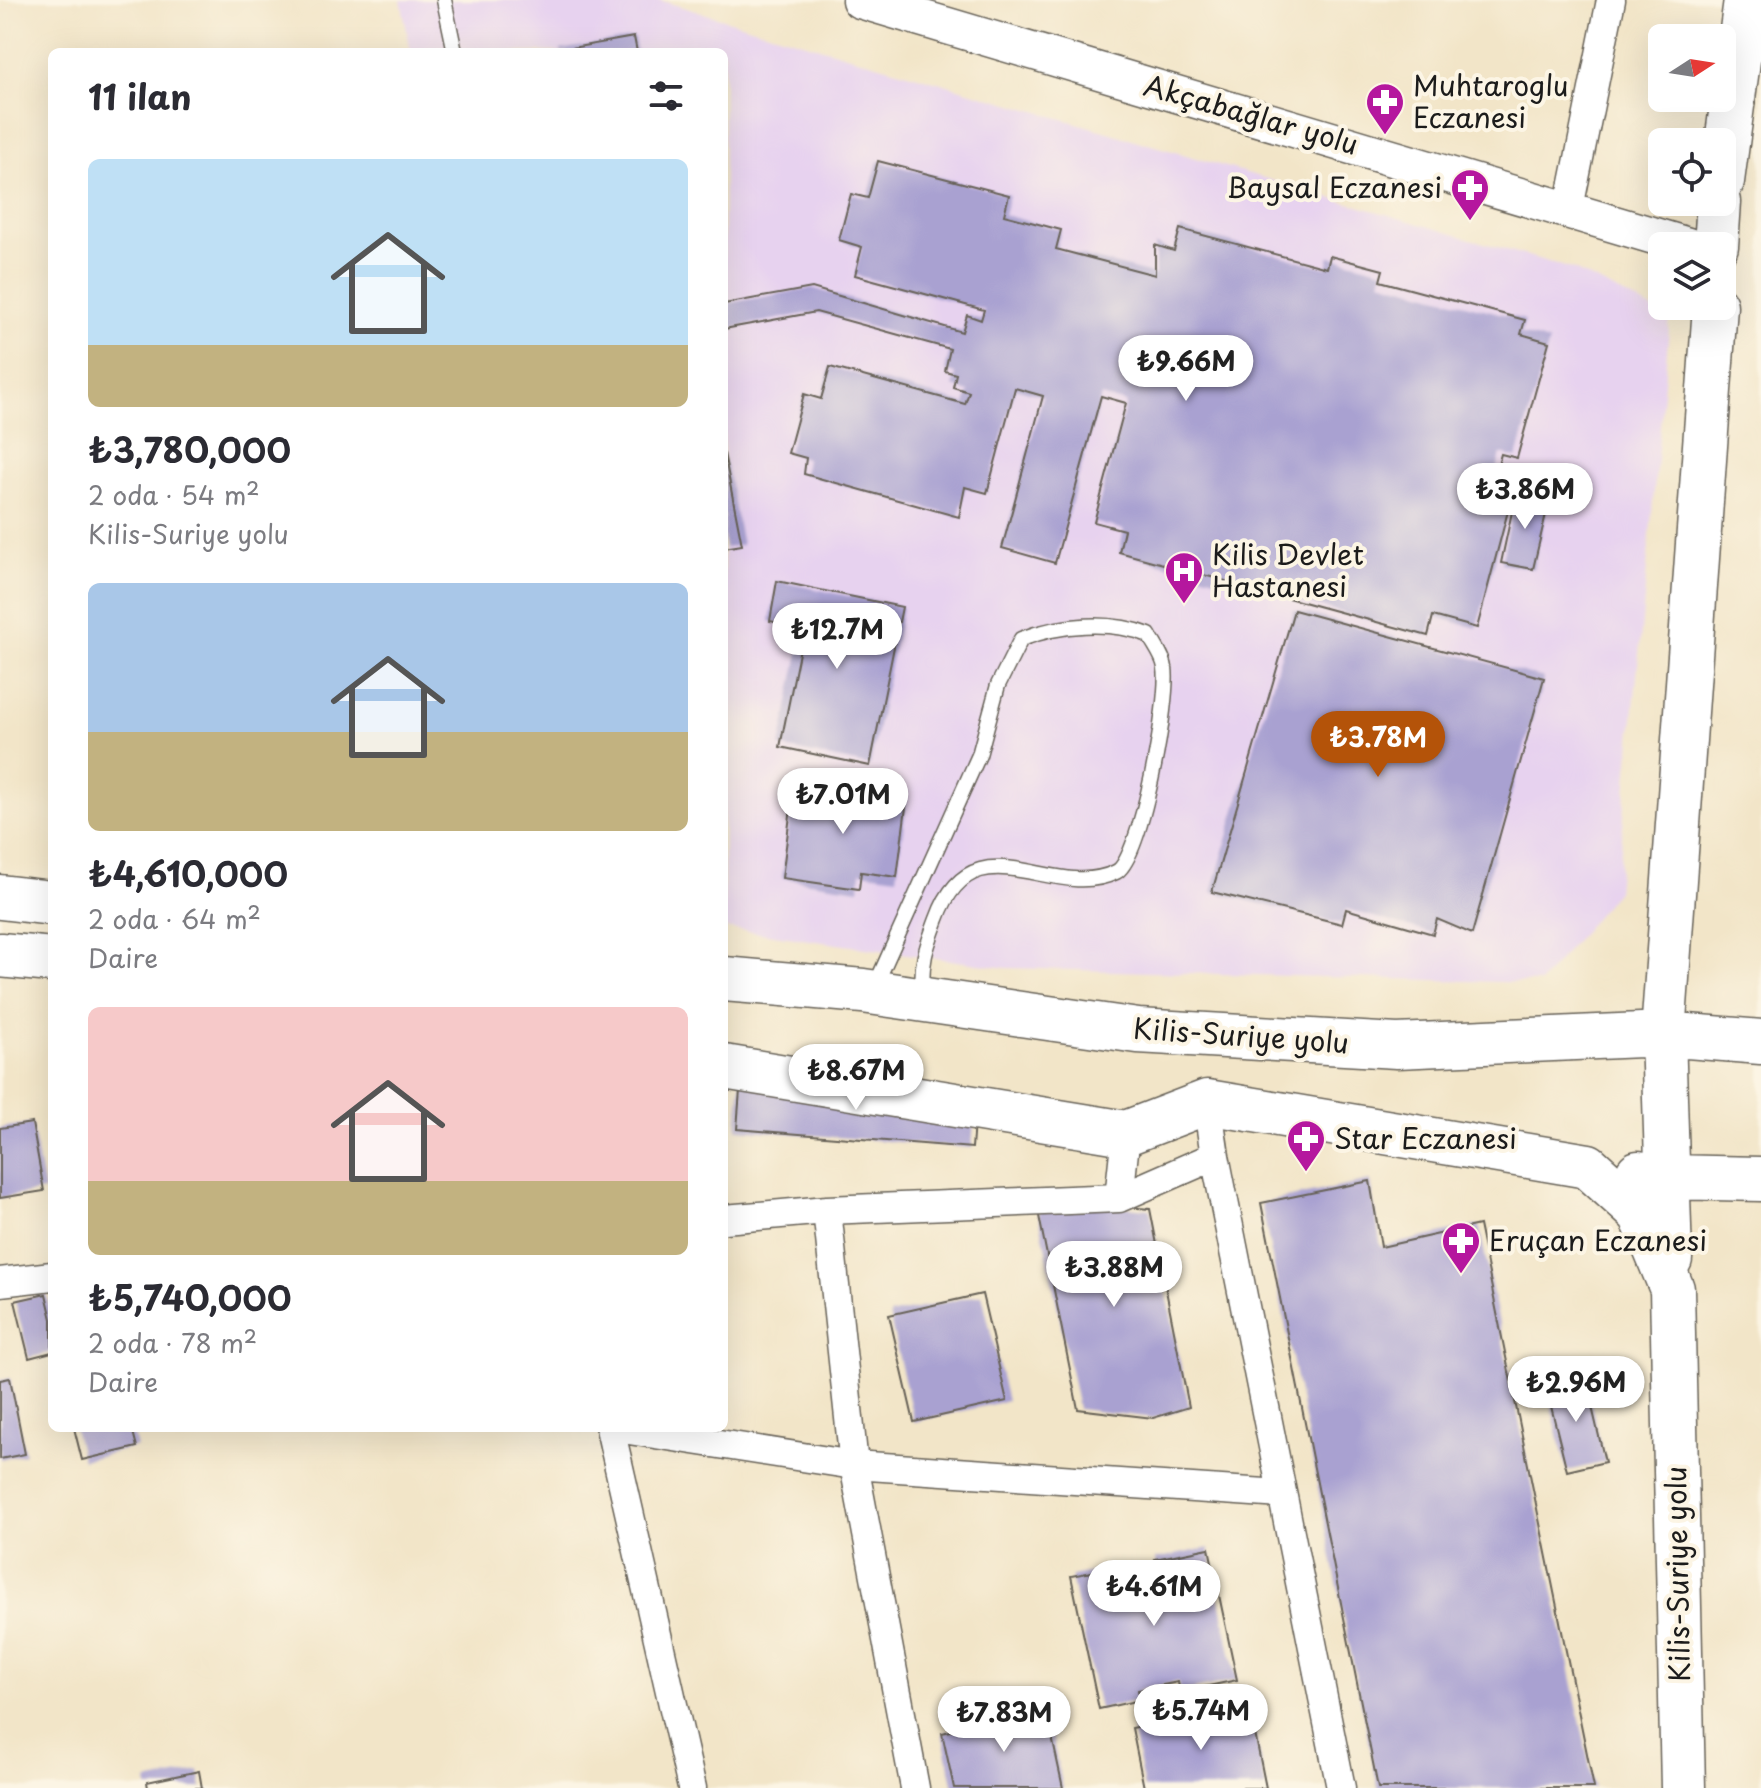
<!DOCTYPE html>
<html lang="tr">
<head>
<meta charset="utf-8">
<style>
  :root { --surface:#fff; --page:#f2f2f3; --text:#2b2b33; --muted:#7c7c81; --accent:#b45309 }
  body { margin:0; font-family:"Playpen Sans",sans-serif; background:var(--page); color:var(--text); height:100vh; display:flex; flex-direction:column; font-size:30px; white-space:nowrap }
  * { box-sizing:border-box; margin:0 }
  p { font-size:26px; color:var(--muted) }
  .icon { flex:none; width:44px; height:44px; fill:none; stroke:currentColor; stroke-width:2; stroke-linecap:round; stroke-linejoin:round }
  .map { position:relative; flex:1; overflow:hidden }
  .drawer { position:absolute; left:48px; top:48px; width:680px; height:1384px; display:flex; flex-direction:column; background:var(--surface); border-radius:12px; box-shadow:0 8px 32px #0002 }
  .drawer>* { flex:none }
  .needle { width:52px; rotate:78deg }
  .fabs { position:absolute; left:1648px; top:24px; display:grid; gap:16px }
  .fabs a { display:grid; place-items:center; width:88px; height:88px; border-radius:12px; background:var(--surface); box-shadow:0 8px 32px #0002; font-size:40px }
  .price { position:absolute; translate:-50% -68px; padding:0 18px; border-radius:28px; background:#fff; color:#222; font-size:26px; line-height:52px; filter:drop-shadow(0 2px 4px #0008) }
  .price::after { content:''; position:absolute; left:50%; top:48px; width:24px; height:18px; margin-left:-12px; background:inherit; clip-path:polygon(0 0,100% 0,50% 100%) }
  .price.selected { background:var(--accent); color:#fff }
  ul { padding:0; list-style:none }
  li { display:grid; align-content:center; gap:16px; height:424px; padding:0 40px }
  li span { display:grid; place-items:center; height:248px; border-radius:12px; color:#555 }
  li>.icon { margin-inline-start:auto }
  span .icon { width:144px; height:144px; fill:#fffc; stroke-width:1 }
  li b { font-size:34px }
  h2 { display:flex; justify-content:space-between; align-items:center; height:96px; padding:0 40px; font-size:34px }
  .map>svg:first-child { display:block }
  .built { fill:#e7d2ef }
  .building { fill:#a9a1d1 }
  .lines { fill:none; stroke-linecap:round; stroke-linejoin:round }
  .service-casing { stroke:#676258; stroke-width:17 }
  .minor-casing { stroke:#676258; stroke-width:31 }
  .tertiary-casing { stroke:#676258; stroke-width:39 }
  .trunk-casing { stroke:#676258; stroke-width:47 }
  .service { stroke:#fff; stroke-width:14 }
  .minor { stroke:#fff; stroke-width:28 }
  .tertiary { stroke:#fff; stroke-width:36 }
  .trunk { stroke:#fff; stroke-width:44 }
  .labels { text-anchor:middle; stroke-width:8; stroke-linejoin:round; paint-order:stroke }
  .poi-label { font-size:28px; fill:#1c1c1c; stroke:#fcf5e5; text-anchor:start }
  .street-label { font-size:28px; fill:#1c1c1c; stroke:#fcf5e5 }
</style>
</head>
<body>
<div class="map">
<svg width="1761" height="1788" viewBox="0 0 1761 1788">
  <rect width="100%" height="100%" fill="#fcf5e5"/>
  <filter id="ink" filterUnits="userSpaceOnUse"><feTurbulence type="fractalNoise" baseFrequency=".0125" numOctaves="2"/><feDisplacementMap in="SourceGraphic" scale="16" xChannelSelector="R" yChannelSelector="G"/><feConvolveMatrix kernelMatrix="1 2 1 2 8 2 1 2 1" color-interpolation-filters="sRGB"/></filter>
  <filter id="wash" filterUnits="userSpaceOnUse"><feTurbulence type="fractalNoise" baseFrequency=".006" numOctaves="4" result="noise"/><feDisplacementMap in="SourceGraphic" scale="32" xChannelSelector="R" yChannelSelector="G"/><feGaussianBlur stdDeviation="1.8" result="paint"/><feColorMatrix in="noise" values="0 0 0 0 0 0 0 0 0 0 0 0 0 0 0 0 0 1.4 0 .05"/><feComposite in="paint" operator="in"/></filter>
  <g filter="url(#wash)">
    <rect width="100%" height="100%" fill="#f2e5c8"/>
    <!-- built -->
    <path class="built" d="M401,0H659L1572,269L1670,318L1617,891L1540,983L1006,968L724,928V52H411Z"/>
    <g id="blocks">
      <!-- building -->
      <path class="building" d="M634,37L637,52H560V50Z
        M878,161L1009,195L1004,215L1061,230L1056,249L1155,275V245L1174,251L1180,229L1327,268L1330,256L1383,270L1380,281L1525,320L1521,334L1549,342L1517,458L1501,454L1488,501L1509,507L1477,628L1433,616L1428,636L1119,552L1124,530L1094,522L1126,403L1101,396L1055,563L1002,548L1043,396L1015,388L987,493L965,487L959,517L804,474L806,458L788,453L804,394L821,399L830,367L965,404L969,392L953,387L956,374L945,371L950,349L816,312L724,329V304L812,288L962,332L967,315L981,320L984,310L855,275L862,247L839,240L851,194L868,198Z
        M724,453L742,545L724,548Z
        M1516,493L1549,501L1533,569L1501,563Z
        M777,581L902,607L870,766L780,747L804,628L770,621Z
        M1294,610L1544,678L1472,934L1437,919L1433,934L1346,909L1342,924L1212,892Z
        M794,784L907,799L897,877L861,872L859,889L782,878Z
        M741,1077L976,1096L972,1148L737,1129Z
        M32,1123L44,1191L0,1198V1128Z
        M1370,1181L1381,1247L1479,1225L1594,1788H1378L1261,1203Z
        M1065,1202L1150,1209L1189,1407L1153,1418L1078,1409L1038,1211Z
        M46,1294L52,1319V1352L29,1358L15,1301Z
        M982,1294L1007,1401L914,1422L889,1315Z
        M1585,1377L1605,1462L1567,1471L1546,1386Z
        M10,1378L25,1454L0,1459V1380Z
        M74,1428H132L137,1447L82,1460Z
        M1209,1548L1237,1680L1180,1692L1178,1682L1138,1690L1140,1700L1099,1709L1071,1576L1123,1566L1125,1577L1158,1570L1155,1559Z
        M1249,1704L1266,1788H1144L1132,1728Z
        M1046,1709L1063,1788H954L942,1733Z
        M199,1771L202,1788H148L147,1782Z"/>
    </g>
  </g>
  <g filter="url(#ink)">
    <use href="#blocks" fill-opacity="0" stroke="#676258" stroke-width="2"/>
    <g class="lines">
      <defs>
        <path id="service" d="M444,0L455,52
          M871,984L880,975L979,755L998,685L1021,639C1060,624 1110,620 1149,635C1154,645 1164,657 1165,668C1170,698 1141,860 1116,872C1052,903 973,818 937,919C926,948 920,964 923,995"/>
        <path id="minor" d="M1569,208L1611,0
          M1207,1102L1215,1156L1341,1788
          M1119,1198L1215,1156
          M827,1210L854,1465L915,1788
          M724,1219L827,1210L1119,1198L1126,1133
          M0,1282L52,1276
          M610,1428L692,1788
          M616,1428L854,1465L1282,1494"/>
        <path id="tertiary" d="M860,0L1688,246"/>
        <path id="trunk" d="M1722,181L1746,0
          M1716,246L1719,202
          M0,897L52,903
          M0,955L52,960
          M724,979L863,991L1138,1031L1397,1046L1663,1034L1761,1042
          M724,1067L1126,1133L1207,1102L1588,1166L1641,1214L1672,1289L1683,1788
          M1638,1173L1666,1177L1761,1179
          M1670,1259L1663,1034L1715,306"/>
      </defs>
      <!-- service casing -->
      <use href="#service" class="service-casing"/>
      <!-- minor casing -->
      <use href="#minor" class="minor-casing"/>
      <!-- tertiary casing -->
      <use href="#tertiary" class="tertiary-casing"/>
      <!-- trunk casing -->
      <use href="#trunk" class="trunk-casing"/>
      <!-- service -->
      <use href="#service" class="service"/>
      <!-- minor -->
      <use href="#minor" class="minor"/>
      <!-- tertiary -->
      <use href="#tertiary" class="tertiary"/>
      <!-- trunk -->
      <use href="#trunk" class="trunk"/>
    </g>
  </g>
  <!-- icons -->
  <defs>
    <symbol id="pharmacy-pin" viewBox="-11 -11 22 30"><path d="M0 17L-7.5 6A9.5 9.5 0 1 1 7.5 6Z" fill="#b5179e" stroke="#fcf5e5"/><path d="M-2-6h4v4h4v4h-4v4h-4v-4h-4v-4h4Z" fill="#fff"/></symbol>
    <symbol id="hospital-pin" viewBox="-11 -11 22 30"><path d="M0 17L-7.5 6A9.5 9.5 0 1 1 7.5 6Z" fill="#b5179e" stroke="#fcf5e5"/><path d="M-5-5h3v3.5h4V-5h3V5h-3V1.5h-4V5h-3Z" fill="#fff"/></symbol>
  </defs>
  <g fill-rule="evenodd">
    <use href="#pharmacy-pin" x="1363" y="80" width="44" height="60"/>
    <use href="#pharmacy-pin" x="1448" y="166" width="44" height="60"/>
    <use href="#hospital-pin" x="1162" y="549" width="44" height="60"/>
    <use href="#pharmacy-pin" x="1284" y="1117" width="44" height="60"/>
    <use href="#pharmacy-pin" x="1439" y="1219" width="44" height="60"/>
  </g>
  <g class="labels">
    <!-- poi labels -->
    <g class="poi-label">
      <text x="1413" y="96">Muhtaroglu<tspan x="1413" dy="32">Eczanesi</tspan></text>
      <text x="1442" y="198" text-anchor="end">Baysal Eczanesi</text>
      <text x="1212" y="565">Kilis Devlet<tspan x="1212" dy="32">Hastanesi</tspan></text>
      <text x="1334" y="1149">Star Eczanesi</text>
      <text x="1489" y="1251">Eruçan Eczanesi</text>
    </g>
    <!-- street labels -->
    <g class="street-label">
      <text transform="translate(1251 115) rotate(16)" y="10">Akçabağlar yolu</text>
      <text transform="translate(1241 1036) rotate(4)" y="10">Kilis-Suriye yolu</text>
      <text transform="translate(1678 1574) rotate(-91)" y="10">Kilis-Suriye yolu</text>
    </g>
  </g>
</svg>
<div class="fabs">
<a><svg class="needle" viewBox="-14 -14 28 28"><path d="M0-13l5 13h-10z" fill="#e53935"/><path d="M0 13l5-13h-10z" fill="#7c7c81"/></svg></a>
<a><svg class="icon" aria-label="locate" viewBox="0 0 24 24"><circle cx="12" cy="12" r="6"/><path d="M12 2v4M12 18v4M2 12h4M18 12h4"/></svg></a>
<a><svg class="icon" aria-label="layers" viewBox="0 0 24 24"><path d="M12 4l9 5-9 5-9-5zM3 14l9 5 9-5"/></svg></a>
</div>
<b class="price" style="left:1186px;top:403px">₺9.66M</b>
<b class="price" style="left:1525px;top:531px">₺3.86M</b>
<b class="price" style="left:837px;top:671px">₺12.7M</b>
<b class="price selected" style="left:1378px;top:779px">₺3.78M</b>
<b class="price" style="left:843px;top:836px">₺7.01M</b>
<b class="price" style="left:856px;top:1112px">₺8.67M</b>
<b class="price" style="left:1114px;top:1309px">₺3.88M</b>
<b class="price" style="left:1576px;top:1424px">₺2.96M</b>
<b class="price" style="left:1154px;top:1628px">₺4.61M</b>
<b class="price" style="left:1201px;top:1752px">₺5.74M</b>
<b class="price" style="left:1004px;top:1754px">₺7.83M</b>
<section class="drawer">
<h2>11 ilan<svg class="icon" aria-label="filters" viewBox="0 0 24 24"><path d="M4 7h16M4 17h16"/><circle cx="9" cy="7" r="2"/><circle cx="15" cy="17" r="2"/></svg></h2>
<ul>
<li><span style="background:linear-gradient(#bfe0f5 75%,#c2b280 0)"><svg class="icon" aria-label="home" viewBox="0 0 24 24"><path d="M3 11l9-7 9 7M6 9v11h12V9"/></svg></span><div><b>₺3,780,000</b><p>2 oda · 54 m²</p><p>Kilis-Suriye yolu</p></div></li>
<li><span style="background:linear-gradient(#a9c7e8 60%,#c2b280 0)"><svg class="icon" aria-label="home" viewBox="0 0 24 24"><path d="M3 11l9-7 9 7M6 9v11h12V9"/></svg></span><div><b>₺4,610,000</b><p>2 oda · 64 m²</p><p>Daire</p></div></li>
<li><span style="background:linear-gradient(#f6c9c9 70%,#c2b280 0)"><svg class="icon" aria-label="home" viewBox="0 0 24 24"><path d="M3 11l9-7 9 7M6 9v11h12V9"/></svg></span><div><b>₺5,740,000</b><p>2 oda · 78 m²</p><p>Daire</p></div></li>
</ul>
</section>
</div>
</body>
</html>
